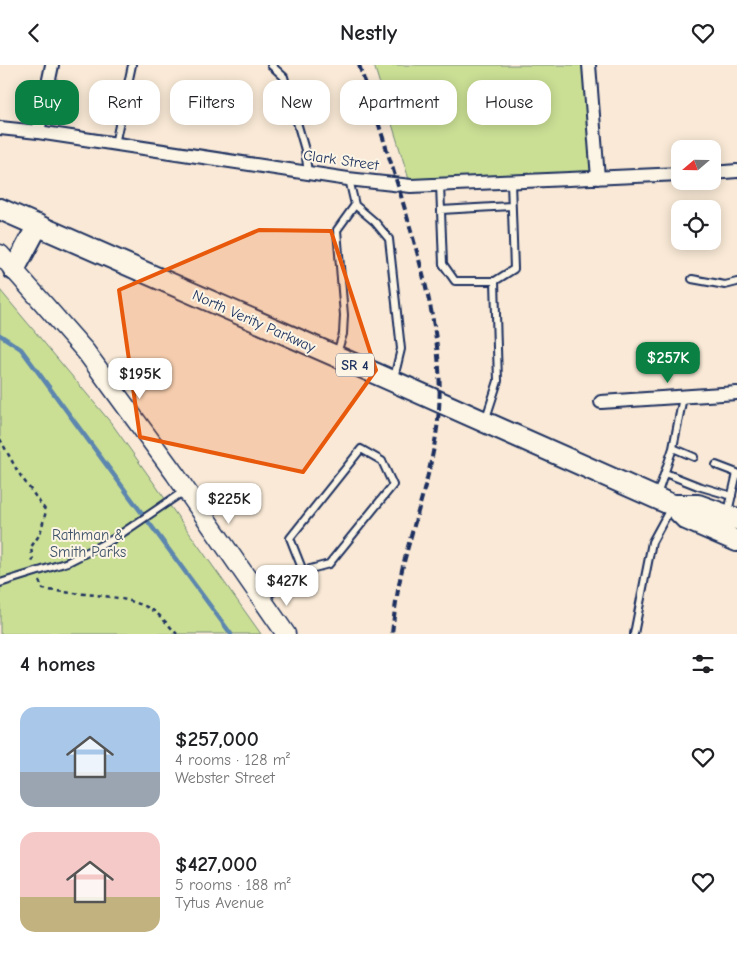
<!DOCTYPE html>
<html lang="en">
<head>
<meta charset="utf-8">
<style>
  :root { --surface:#fff; --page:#f2f2f2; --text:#202124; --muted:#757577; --accent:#0b8043 }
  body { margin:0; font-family:"Comic Neue",sans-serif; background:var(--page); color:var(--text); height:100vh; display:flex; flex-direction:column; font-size:19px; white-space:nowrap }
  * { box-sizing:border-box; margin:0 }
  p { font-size:16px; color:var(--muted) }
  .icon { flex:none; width:28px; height:28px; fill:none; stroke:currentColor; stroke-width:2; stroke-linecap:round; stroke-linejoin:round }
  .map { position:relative; height:569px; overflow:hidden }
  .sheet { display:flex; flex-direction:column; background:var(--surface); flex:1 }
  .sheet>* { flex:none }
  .guide { position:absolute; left:15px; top:15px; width:708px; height:45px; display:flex; gap:10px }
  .needle { width:32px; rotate:250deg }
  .controls { position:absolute; left:671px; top:75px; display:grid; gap:10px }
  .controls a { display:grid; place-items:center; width:50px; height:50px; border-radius:10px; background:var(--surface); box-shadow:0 2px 12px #0003; font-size:25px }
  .price { position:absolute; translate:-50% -42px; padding:0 11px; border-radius:10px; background:#fff; color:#222; font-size:16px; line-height:32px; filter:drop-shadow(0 1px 2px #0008) }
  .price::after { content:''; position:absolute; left:50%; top:30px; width:15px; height:11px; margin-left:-8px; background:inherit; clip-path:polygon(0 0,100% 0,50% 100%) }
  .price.active { background:var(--accent); color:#fff }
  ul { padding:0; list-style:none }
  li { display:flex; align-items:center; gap:15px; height:125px; padding:0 20px }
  li span { display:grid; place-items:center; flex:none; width:140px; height:100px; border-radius:15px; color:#555 }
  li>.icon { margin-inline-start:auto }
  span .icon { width:60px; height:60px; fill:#fffc; stroke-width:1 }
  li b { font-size:21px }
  h2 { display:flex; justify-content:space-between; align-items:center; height:60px; padding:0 20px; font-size:21px }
  .chip { padding:0 18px; border-radius:15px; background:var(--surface); box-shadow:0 2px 12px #0003; font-size:18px; line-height:45px }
  .chip.active { background:var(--accent); color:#fff }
  header { display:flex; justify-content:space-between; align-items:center; height:65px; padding:0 20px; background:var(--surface); font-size:22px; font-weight:600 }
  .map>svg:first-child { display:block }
  .green { fill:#cadf94; stroke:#728779 }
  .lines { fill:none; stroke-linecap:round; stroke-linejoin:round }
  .stream { stroke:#5b86af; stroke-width:4.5 }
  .lane-casing { stroke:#1b2f5e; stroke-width:10 }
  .street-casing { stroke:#1b2f5e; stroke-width:16 }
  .secondary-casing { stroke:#1b2f5e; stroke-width:21 }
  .primary-casing { stroke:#1b2f5e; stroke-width:24 }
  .path { stroke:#1b2f5e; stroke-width:2.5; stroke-dasharray:4 4; stroke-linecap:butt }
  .lane { stroke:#fcf5e5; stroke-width:6 }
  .street { stroke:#fcf5e5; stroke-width:12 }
  .secondary { stroke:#fcf5e5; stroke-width:18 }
  .primary { stroke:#fcf5e5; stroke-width:20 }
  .rail { stroke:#1b2f5e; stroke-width:4; stroke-dasharray:8 4; stroke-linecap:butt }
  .marked { fill:#e8590c; fill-opacity:0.2; stroke:#e8590c; stroke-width:4; stroke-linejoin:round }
  .labels { text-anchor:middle; stroke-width:4; stroke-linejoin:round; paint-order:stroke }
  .shield { fill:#fcf5e5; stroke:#5e6a86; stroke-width:1 }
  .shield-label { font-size:14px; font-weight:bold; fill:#1b2f5e }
  .street-label { font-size:15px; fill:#1b2f5e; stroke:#fcf5e5 }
  .park-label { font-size:15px; fill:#3e5269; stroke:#fcf5e5 }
</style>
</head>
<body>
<header><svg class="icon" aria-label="back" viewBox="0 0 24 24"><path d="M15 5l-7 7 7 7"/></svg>Nestly<svg class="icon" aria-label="heart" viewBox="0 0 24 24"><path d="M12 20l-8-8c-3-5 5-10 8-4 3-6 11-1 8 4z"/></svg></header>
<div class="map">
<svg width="737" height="569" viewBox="0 0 737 569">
  <rect width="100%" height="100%" fill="#f9e9d6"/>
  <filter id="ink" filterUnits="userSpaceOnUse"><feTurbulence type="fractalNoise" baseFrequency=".02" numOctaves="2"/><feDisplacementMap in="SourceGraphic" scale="10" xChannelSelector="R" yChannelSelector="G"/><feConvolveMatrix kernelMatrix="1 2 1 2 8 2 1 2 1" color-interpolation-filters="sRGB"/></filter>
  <g filter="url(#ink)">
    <!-- green -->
    <path class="green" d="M374,0H589L598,113L411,121Z
      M0,225L112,359L261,569H0Z"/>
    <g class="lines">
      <!-- stream -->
      <path class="stream" d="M0,270L21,284L231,569"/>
      <defs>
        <path id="lane" d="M271,0L284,12L305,85L308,108
          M115,79L132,0
          M349,114L355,140L375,157L389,174L401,284L394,313
          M440,119L443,199L455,216H495
          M441,145L511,141
          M692,214L725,220L737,217
          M337,288L343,269L344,250L337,165L355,140
          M486,353L498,316L495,216L514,204L511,117
          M673,383L683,332
          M716,400L737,408L728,447
          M665,408L698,421L732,431
          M657,430L673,383L694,392
          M0,518L68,497L115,473L184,426
          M262,534L303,506L329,499L393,420L382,396L361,384L290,473L303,506
          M634,569L652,477L670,444"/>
        <path id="street" d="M589,0L598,113
          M0,63L38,67L348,114L411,121L680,109
          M38,67L52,0
          M712,108L737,106
          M601,337L737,328"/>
        <path id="secondary" d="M0,189L86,287L175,409L286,569"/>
        <path id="primary" d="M0,144C219,240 438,335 656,433L672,440L686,454L737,476
          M14,205L38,160
          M672,440H698L737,454"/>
      </defs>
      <!-- lane casing -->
      <use href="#lane" class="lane-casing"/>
      <!-- street casing -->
      <use href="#street" class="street-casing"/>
      <!-- secondary casing -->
      <use href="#secondary" class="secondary-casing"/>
      <!-- primary casing -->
      <use href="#primary" class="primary-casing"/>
      <!-- path -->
      <path class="path" d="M0,374L18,407L46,446L40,469L31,482L33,498
        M39,516L43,524C79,531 115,527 149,543C159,548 169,561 177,569"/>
      <!-- lane -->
      <use href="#lane" class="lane"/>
      <!-- street -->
      <use href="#street" class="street"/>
      <!-- secondary -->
      <use href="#secondary" class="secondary"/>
      <!-- primary -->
      <use href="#primary" class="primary"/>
      <!-- rail -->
      <path class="rail" d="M359,0C378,56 396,112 412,169C428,226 443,284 439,344C435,401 414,454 401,509C397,529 394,549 392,569"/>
    </g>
  </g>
  <!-- marked area -->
  <path class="marked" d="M259,165L331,166L376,305L303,407L140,372L119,225Z"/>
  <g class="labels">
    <!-- shield labels -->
    <rect class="shield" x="336" y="288.5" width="38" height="23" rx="4"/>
    <g class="shield-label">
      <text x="355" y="305">SR 4</text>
    </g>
    <!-- street labels -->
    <g class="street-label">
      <text transform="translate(341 95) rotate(8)" y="5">Clark Street</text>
      <text transform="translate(254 256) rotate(24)" y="5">North Verity Parkway</text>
    </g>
    <!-- park labels -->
    <g class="park-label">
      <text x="88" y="475">Rathman &amp;<tspan x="88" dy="17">Smith Parks</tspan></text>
    </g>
  </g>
</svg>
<div class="controls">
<a><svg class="needle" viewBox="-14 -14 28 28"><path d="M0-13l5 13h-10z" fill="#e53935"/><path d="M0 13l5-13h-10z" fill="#757577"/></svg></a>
<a><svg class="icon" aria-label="locate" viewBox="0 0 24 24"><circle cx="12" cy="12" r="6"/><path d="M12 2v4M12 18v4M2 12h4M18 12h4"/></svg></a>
</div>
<b class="price active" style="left:668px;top:319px">$257K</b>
<b class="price" style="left:140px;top:335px">$195K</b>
<b class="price" style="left:229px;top:460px">$225K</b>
<b class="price" style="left:287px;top:542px">$427K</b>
<div class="guide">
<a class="chip active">Buy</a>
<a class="chip">Rent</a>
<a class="chip">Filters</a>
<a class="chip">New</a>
<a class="chip">Apartment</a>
<a class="chip">House</a>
</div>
</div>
<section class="sheet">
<h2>4 homes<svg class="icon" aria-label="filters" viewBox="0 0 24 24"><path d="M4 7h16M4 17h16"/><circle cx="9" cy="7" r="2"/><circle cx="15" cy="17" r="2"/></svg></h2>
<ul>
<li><span style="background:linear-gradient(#a9c7e8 65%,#9aa5b1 0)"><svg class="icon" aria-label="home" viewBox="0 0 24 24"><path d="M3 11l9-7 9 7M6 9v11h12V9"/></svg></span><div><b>$257,000</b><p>4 rooms · 128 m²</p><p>Webster Street</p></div><svg class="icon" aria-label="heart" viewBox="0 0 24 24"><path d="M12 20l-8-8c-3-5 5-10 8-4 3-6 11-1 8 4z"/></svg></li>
<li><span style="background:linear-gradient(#f6c9c9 65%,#c2b280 0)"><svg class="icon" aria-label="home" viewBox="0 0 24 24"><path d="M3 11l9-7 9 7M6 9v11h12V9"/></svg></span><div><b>$427,000</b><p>5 rooms · 188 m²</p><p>Tytus Avenue</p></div><svg class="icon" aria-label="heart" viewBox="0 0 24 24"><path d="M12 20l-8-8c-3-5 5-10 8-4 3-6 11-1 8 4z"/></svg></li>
</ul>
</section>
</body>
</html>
